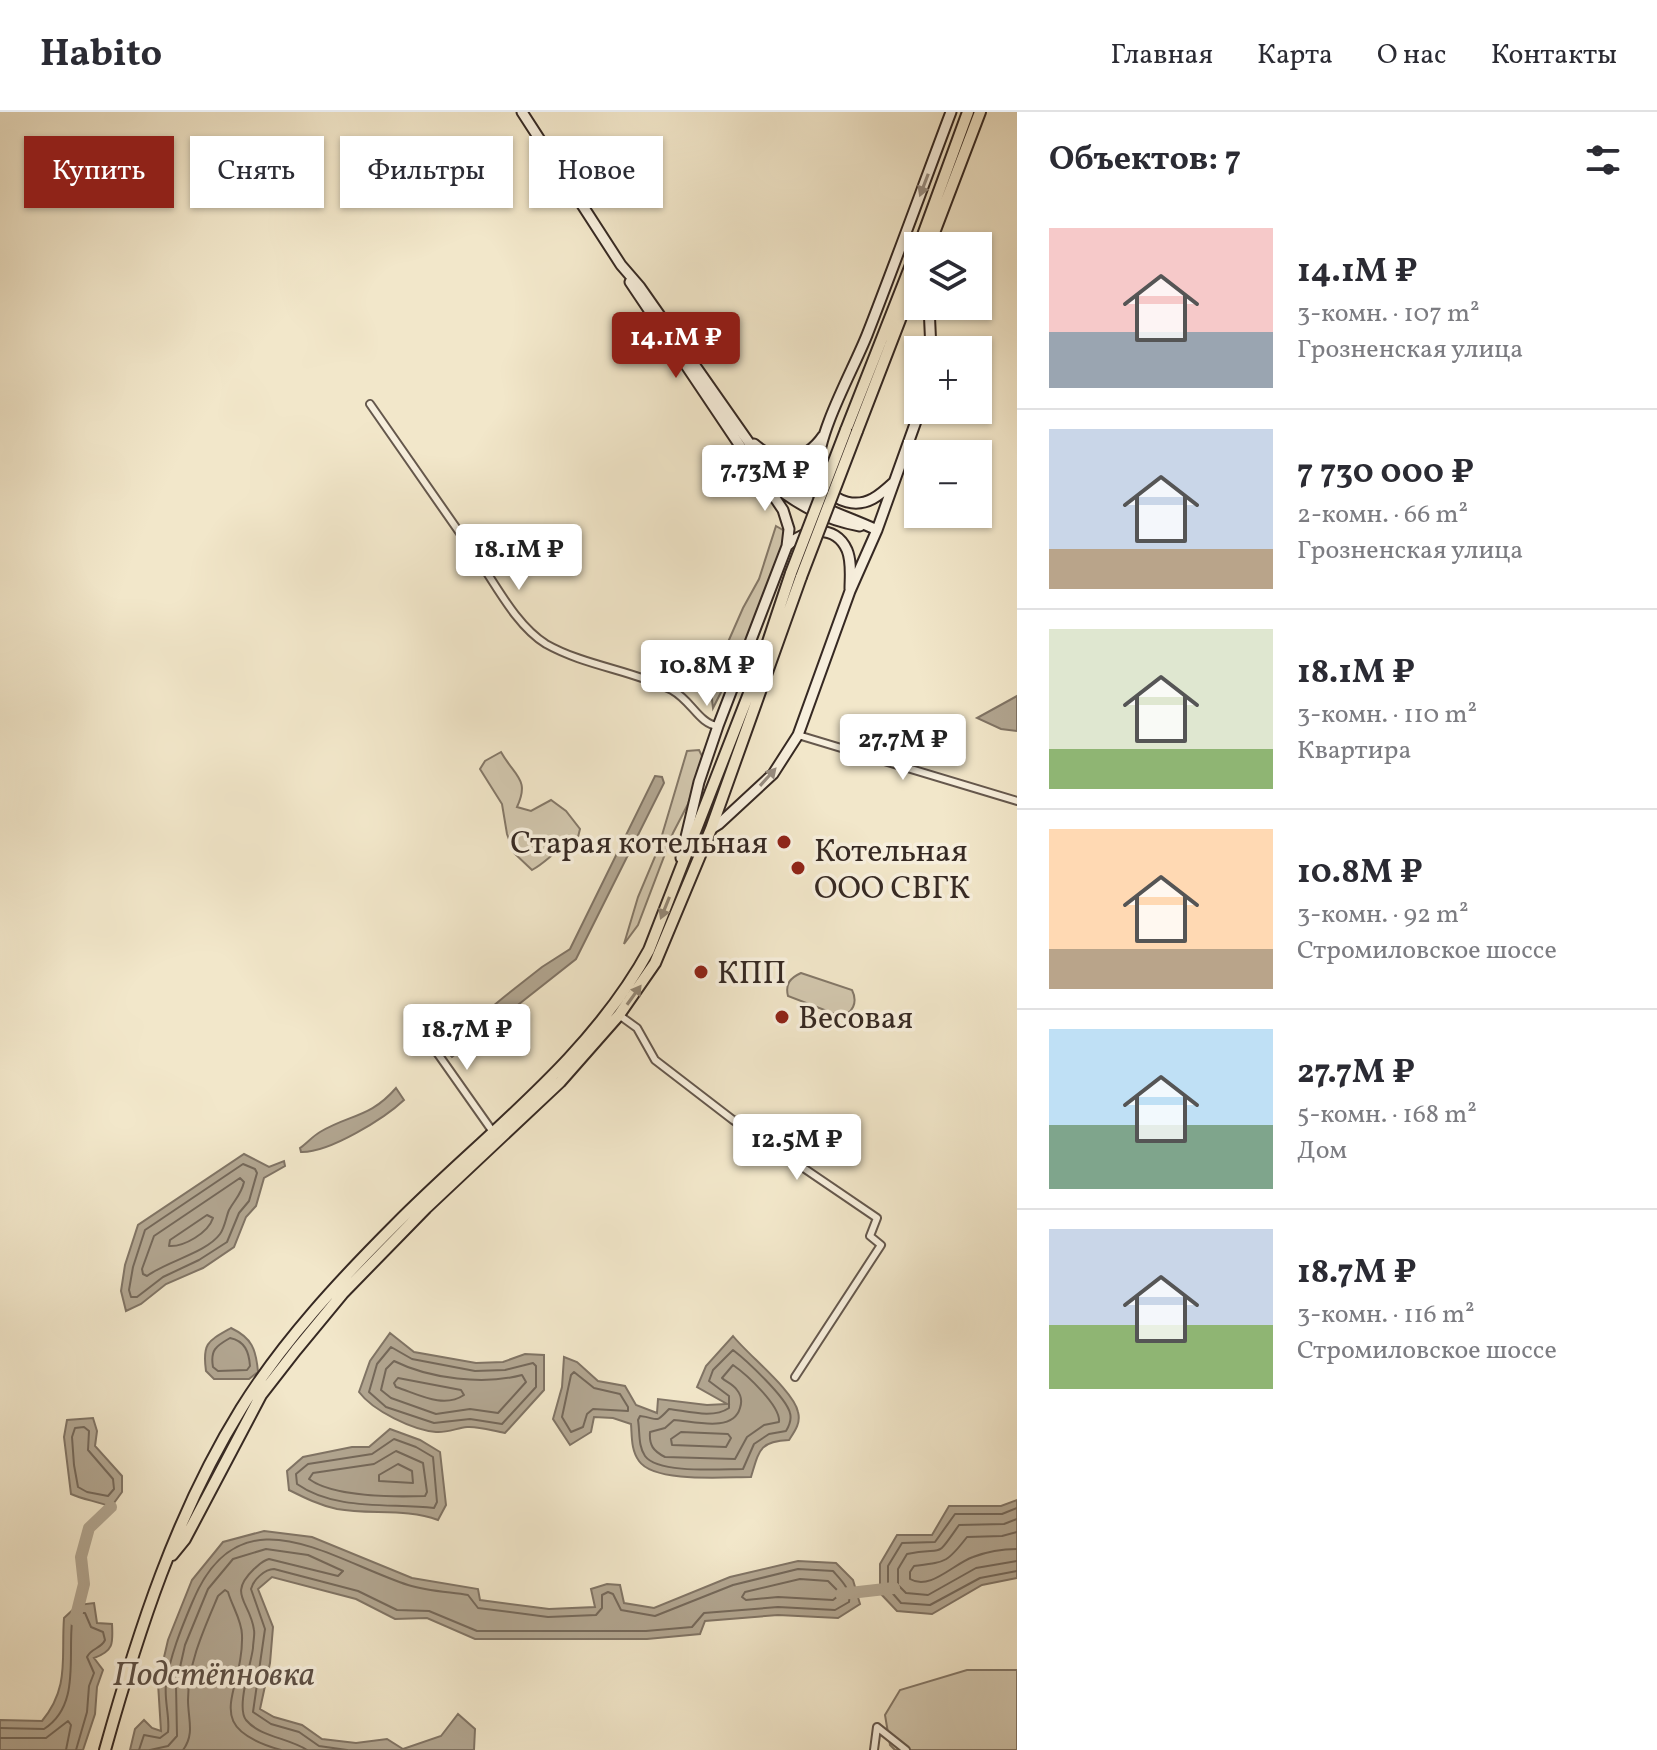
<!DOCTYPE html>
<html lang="ru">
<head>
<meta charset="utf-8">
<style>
  :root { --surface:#fff; --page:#f7f7f7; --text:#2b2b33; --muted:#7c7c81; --line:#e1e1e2; --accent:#8f2418 }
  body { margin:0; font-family:Vollkorn,serif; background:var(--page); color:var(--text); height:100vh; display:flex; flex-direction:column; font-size:30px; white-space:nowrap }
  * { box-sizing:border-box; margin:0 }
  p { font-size:26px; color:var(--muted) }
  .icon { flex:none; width:44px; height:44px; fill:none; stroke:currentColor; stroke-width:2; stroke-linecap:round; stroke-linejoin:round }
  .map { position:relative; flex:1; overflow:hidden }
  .side { display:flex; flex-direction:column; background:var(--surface); width:640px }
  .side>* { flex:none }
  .hud { position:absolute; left:24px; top:24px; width:760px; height:72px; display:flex; gap:16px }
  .tools { position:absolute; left:904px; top:120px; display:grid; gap:16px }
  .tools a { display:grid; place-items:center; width:88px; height:88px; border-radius:0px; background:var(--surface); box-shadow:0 2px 6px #0004; font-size:40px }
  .price { position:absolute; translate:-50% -68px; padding:0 18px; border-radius:8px; background:#fff; color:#222; font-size:26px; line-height:52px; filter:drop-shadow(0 2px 4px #0008) }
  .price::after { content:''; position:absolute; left:50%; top:48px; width:24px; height:18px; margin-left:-12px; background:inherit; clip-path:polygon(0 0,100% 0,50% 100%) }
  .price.active { background:var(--accent); color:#fff }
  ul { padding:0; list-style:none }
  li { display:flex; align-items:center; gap:24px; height:200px; padding:0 32px }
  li+li { border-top:2px solid var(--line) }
  li span { display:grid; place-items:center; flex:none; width:224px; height:160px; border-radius:0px; color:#555 }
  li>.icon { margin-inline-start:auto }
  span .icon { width:96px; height:96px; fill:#fffc; stroke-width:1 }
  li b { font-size:34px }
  h2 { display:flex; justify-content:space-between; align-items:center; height:96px; padding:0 32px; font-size:34px }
  .pill { padding:0 28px; border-radius:0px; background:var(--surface); box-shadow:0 2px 6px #0004; font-size:28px; line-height:72px }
  .pill.active { background:var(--accent); color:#fff }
  header { display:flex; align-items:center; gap:48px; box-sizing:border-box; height:112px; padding:0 40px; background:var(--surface); border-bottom:2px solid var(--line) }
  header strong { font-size:38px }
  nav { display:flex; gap:44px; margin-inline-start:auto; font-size:28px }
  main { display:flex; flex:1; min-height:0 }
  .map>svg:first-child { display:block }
  .green { fill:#d2c7ae; stroke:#847868; stroke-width:2 }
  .water { fill:#b2a691; stroke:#807465; stroke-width:2 }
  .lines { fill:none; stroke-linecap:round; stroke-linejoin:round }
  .shore { stroke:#74685a; stroke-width:2 }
  .river { stroke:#b2a691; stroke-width:12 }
  .minor-casing { stroke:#65584d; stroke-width:10 }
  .secondary-casing { stroke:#362923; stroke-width:13 }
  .primary-casing { stroke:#362923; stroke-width:14 }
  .minor { stroke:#f7efdd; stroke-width:6 }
  .secondary { stroke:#f7efdd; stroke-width:9 }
  .primary { stroke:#f2e7ca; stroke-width:10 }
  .primary-bridge-casing { stroke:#362923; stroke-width:14; stroke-linecap:butt }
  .primary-bridge { stroke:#f2e7ca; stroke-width:10 }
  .oneway { fill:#968c80 }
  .oneway2 { fill:#948876 }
  .poi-dot { fill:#8f2418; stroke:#f7efdd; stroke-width:3 }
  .labels { text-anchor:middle; stroke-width:7; stroke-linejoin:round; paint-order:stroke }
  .poi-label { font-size:32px; fill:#362923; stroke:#f7efdd; text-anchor:start }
  .water-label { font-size:34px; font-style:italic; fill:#5b4e44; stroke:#f7efdd }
</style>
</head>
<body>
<header>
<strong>Habito</strong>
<nav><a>Главная</a><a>Карта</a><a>О нас</a><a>Контакты</a></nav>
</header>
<main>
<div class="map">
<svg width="1017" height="1638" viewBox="0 0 1017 1638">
  <rect width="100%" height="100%" fill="#f2e7ca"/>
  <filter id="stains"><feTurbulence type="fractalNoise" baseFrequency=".0025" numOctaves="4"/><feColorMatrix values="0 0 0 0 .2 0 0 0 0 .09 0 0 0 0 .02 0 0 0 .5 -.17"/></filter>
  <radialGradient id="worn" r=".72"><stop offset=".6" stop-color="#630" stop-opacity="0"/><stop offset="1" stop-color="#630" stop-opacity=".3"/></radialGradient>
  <!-- green -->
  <path class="green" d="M776,414L788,421L742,539L713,596L710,571L743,496L759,467Z
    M699,638L703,646L688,692L673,721L638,813L624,832L638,785L657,740L687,639Z
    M501,640C515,665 530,667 517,695L531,699L551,688L566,699L580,717L577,729C554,737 551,747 532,758L514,741L507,722L502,692L480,657L485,649Z
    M801,861L852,878C858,890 853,902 840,904L788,884C785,872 790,866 801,861Z
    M967,1558H1017V1638H895L890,1633L885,1603L900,1578Z"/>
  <!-- water -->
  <path class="water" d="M1017,584V619L1001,617L977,606Z
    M655,664L662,665L664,671L576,847L452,945L445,938L458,923L504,885L542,855L570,837Z
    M396,976L404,988C385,1006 329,1041 301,1040L300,1036C307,1031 313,1024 320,1020C350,1002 370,1006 396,976Z
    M244,1042L269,1055L284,1049L285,1054L264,1066L256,1094L246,1105L234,1135L203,1156L166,1172L141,1192L126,1199L121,1179L125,1153L138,1113Z
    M231,1216C252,1226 256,1237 258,1260L249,1267H214L206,1259C202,1231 208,1229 231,1216Z
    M390,1221L414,1240L476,1251L503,1250L525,1242L544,1243V1278L505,1321C493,1319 479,1314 467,1315C457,1316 447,1321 436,1320C413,1318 373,1299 359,1280L370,1249Z
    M733,1224C748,1243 794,1279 798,1300C801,1311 795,1319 789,1328C759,1329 759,1339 751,1365C725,1365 654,1371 639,1349C631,1338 632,1325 631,1312L613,1306L594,1305L591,1320L570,1333L553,1307L562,1275L564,1245L577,1250L598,1269L625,1274L636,1293L657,1301L658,1287L707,1293L727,1292L697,1275L706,1254Z
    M93,1306L97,1319L95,1334L122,1364V1380L111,1395C97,1389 84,1388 71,1382L64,1325L67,1308Z
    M390,1317L420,1328L440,1340L446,1393L438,1408C406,1396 370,1403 337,1397C319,1393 305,1386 289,1378L287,1359L303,1345L352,1335H369Z
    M1017,1388V1466L982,1473L932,1502L897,1499L880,1481V1452L897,1423H932L949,1394H1001Z
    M264,1419L312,1425L412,1466L478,1477L480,1488L549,1497L595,1495L591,1477L607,1472L620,1473L624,1491L654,1496L730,1465L798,1449L836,1451L853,1468L860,1492L838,1506L778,1503L705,1509L700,1522L647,1527H475L427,1506L395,1507L356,1487L272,1465L258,1477L273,1515L270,1551L260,1597L274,1605L302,1613L322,1627L356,1631L387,1627L403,1637L441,1624L458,1602L475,1617L474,1638H130L135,1617L144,1608L152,1616L161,1619L158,1571L168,1528L192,1468L223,1430Z
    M94,1491L97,1511L112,1512C113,1531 114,1539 94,1546L103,1558L97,1575L95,1602L83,1638H0V1608L42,1609C70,1575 61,1546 64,1506L78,1493Z"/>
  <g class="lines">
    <!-- shore -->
    <path class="shore" d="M243,1052L255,1057L257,1061L249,1089L239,1101L227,1130L199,1148L163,1165L137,1185H131L129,1178L133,1155L145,1118Z
      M240,1066L244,1070C241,1083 235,1087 229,1098C226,1105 225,1115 220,1122C206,1141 167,1149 147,1164L143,1162L142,1157L154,1124Z
      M207,1103L213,1106C208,1121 184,1135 169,1134L170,1128Z
      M230,1226C245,1229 249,1240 250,1254L247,1258L218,1259L213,1255C210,1238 216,1234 230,1226Z
      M391,1235L412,1247L475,1259L505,1258L533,1251L536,1254V1275L502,1312L470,1307L434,1311L386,1295L369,1280L377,1252Z
      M733,1238C746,1248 786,1285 790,1301C792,1308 789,1314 786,1319L769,1322L754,1332L743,1357C721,1357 658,1362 645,1344C638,1334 640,1320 638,1308L640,1304C659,1306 654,1313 669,1297C687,1299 713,1307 729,1296V1284L709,1269L713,1258Z
      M394,1249C430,1267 484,1273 522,1263L526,1270L498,1301L470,1297L436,1302L391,1286L381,1278L386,1257Z
      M733,1253C746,1262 781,1294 779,1310L764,1313L747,1325L735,1347L665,1345C653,1339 649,1333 650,1320L665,1316L674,1308C693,1309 733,1321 740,1296C742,1290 741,1283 737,1278C733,1272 726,1270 722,1266Z
      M574,1260L594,1276L620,1282L628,1295V1299L593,1297L587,1302L583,1315L571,1320L562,1305L571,1263Z
      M398,1266L461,1278L464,1283C443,1297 418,1282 396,1275L394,1271Z
      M84,1315L89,1319L88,1338L113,1367L114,1377L108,1384L87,1380L78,1375L74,1353L72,1325L75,1316Z
      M681,1320L728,1322L731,1326L726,1335L672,1333L671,1327Z
      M394,1327L416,1335L433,1345L437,1390L434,1396C390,1391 335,1399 297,1372L296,1362L308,1352L372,1342Z
      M396,1339L423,1351L427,1380L425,1384C395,1385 333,1385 309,1367L313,1361L374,1352Z
      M398,1352L412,1359L413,1371L379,1369V1363Z
      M1017,1396L1002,1402H955L935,1430L902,1431L888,1454V1476L901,1491L930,1493L980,1466L1017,1459
      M1017,1407L1004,1412L959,1413C934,1449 946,1434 907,1442L898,1457V1473L906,1481L928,1483L976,1456L1017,1449
      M1017,1420L1002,1424L967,1425C947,1451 946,1450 914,1454L910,1460V1467C930,1479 953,1452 973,1445C986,1440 1003,1437 1017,1437
      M800,1467L828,1469L837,1478L838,1484L833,1488L778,1485L746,1488L742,1485L745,1480Z
      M0,1616L44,1617C80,1594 68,1546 72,1510L81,1501H85L91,1515L103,1520L105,1528C101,1537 91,1536 87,1545L94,1561L89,1574L87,1600L76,1638
      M0,1626H46L68,1609L71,1613L66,1638
      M139,1638L144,1623L160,1626L168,1620C170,1605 164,1588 166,1572C170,1544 181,1517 192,1491C239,1376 329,1447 408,1473C427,1479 449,1480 468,1483L478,1496L548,1505L596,1503L602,1496V1483L608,1480L613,1482L621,1498L655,1504L733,1473L798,1457L833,1459C841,1468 851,1477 849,1490L835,1498L778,1495L704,1501L692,1515L646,1519H477L429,1499L397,1498L358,1479L274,1457C265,1457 253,1468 251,1477L265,1517L253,1600L271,1612L299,1620L319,1634L347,1638
      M150,1638L168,1634L177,1624L176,1573L185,1533L208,1477L233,1447L266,1437L308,1443L343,1459L338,1464L269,1447C262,1449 260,1452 254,1457C227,1483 250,1489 254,1518C255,1523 253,1530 253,1536C251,1553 236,1595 246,1608C260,1625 289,1626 307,1638
      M183,1638C195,1622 188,1607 188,1588C188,1551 204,1517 218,1484L225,1478L228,1480C232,1494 242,1509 242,1523C244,1582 197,1614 281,1638"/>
    <!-- river -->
    <path class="river" d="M841,1482L894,1476
      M75,1508L84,1472L81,1445L89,1416L111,1395"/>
    <defs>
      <path id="minor" d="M370,292C406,343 442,395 478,447C497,475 517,514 546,532C585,554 632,558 672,578C692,589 699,612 718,614
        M798,623L1017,689
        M619,903L637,916L655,948L733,1008L877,1106L870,1124L881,1133L795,1265
        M419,915L493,1020
        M874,1638L877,1615L906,1638"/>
      <path id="secondary" d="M522,0L621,153L640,175L766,355C798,392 834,398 877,418
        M630,170L783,398L789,417L787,434
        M929,194L931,238
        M754,332C778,353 805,350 823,324
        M767,368C796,392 823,407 860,414
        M894,370C880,383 867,395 847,390C831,386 818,370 818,354C819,318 853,258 867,223C896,149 923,74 951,0
        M711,717L719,712L773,662L798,623L850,479L877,418L920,298
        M681,746L699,670L718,614L787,434C804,417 835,411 847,438C852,450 850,465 850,477"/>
      <path id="primary" d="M919,134L968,0
        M929,134L980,0
        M846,318L918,135
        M857,319L918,161
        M172,1443L185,1427L261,1283L296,1238L343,1181L426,1096L560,970L619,903L655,851L711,717L801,465
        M105,1638C138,1520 176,1402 241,1297C283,1229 340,1168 396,1112C483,1024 589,948 649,838L762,548L791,461"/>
    </defs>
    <!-- minor casing -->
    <use href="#minor" class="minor-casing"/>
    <!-- secondary casing -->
    <use href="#secondary" class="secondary-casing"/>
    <!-- primary casing -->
    <use href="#primary" class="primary-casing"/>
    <!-- minor -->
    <use href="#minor" class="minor"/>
    <!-- secondary -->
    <use href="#secondary" class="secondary"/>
    <!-- primary -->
    <use href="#primary" class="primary"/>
    <defs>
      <path id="primary-bridge" d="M791,461L846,318
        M801,465L857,319"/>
    </defs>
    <!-- primary-bridge casing -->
    <use href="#primary-bridge" class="primary-bridge-casing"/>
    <!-- primary-bridge -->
    <use href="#primary-bridge" class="primary-bridge"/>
  </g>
  <!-- one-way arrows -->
  <defs><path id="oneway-solid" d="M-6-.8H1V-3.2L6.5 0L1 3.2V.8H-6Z" transform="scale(2)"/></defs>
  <g class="oneway">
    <use href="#oneway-solid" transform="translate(924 73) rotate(111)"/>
    <use href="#oneway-solid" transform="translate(768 665) rotate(-48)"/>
  </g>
  <g class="oneway2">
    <use href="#oneway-solid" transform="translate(665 796) rotate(112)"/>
    <use href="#oneway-solid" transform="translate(634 883) rotate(-54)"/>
  </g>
  <!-- markers -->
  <g class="poi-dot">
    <circle cx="784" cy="730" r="8"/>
    <circle cx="798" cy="756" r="8"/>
    <circle cx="701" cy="860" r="8"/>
    <circle cx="782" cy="905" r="8"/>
  </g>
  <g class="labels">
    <!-- poi labels -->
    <g class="poi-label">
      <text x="768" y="741" text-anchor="end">Старая котельная</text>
      <text x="814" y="749">Котельная<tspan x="814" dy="37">ООО СВГК</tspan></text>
      <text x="717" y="871">КПП</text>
      <text x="798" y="916">Весовая</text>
    </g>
    <!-- water labels -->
    <g class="water-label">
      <text x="214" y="1573">Подстёпновка</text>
    </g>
  </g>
  <rect width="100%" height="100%" filter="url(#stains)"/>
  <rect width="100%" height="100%" fill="url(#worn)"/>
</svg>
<div class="tools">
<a><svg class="icon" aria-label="layers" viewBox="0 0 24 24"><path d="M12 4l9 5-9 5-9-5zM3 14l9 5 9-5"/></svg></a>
<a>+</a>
<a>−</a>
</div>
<b class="price active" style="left:676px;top:268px">14.1M ₽</b>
<b class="price" style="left:765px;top:401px">7.73M ₽</b>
<b class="price" style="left:519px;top:480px">18.1M ₽</b>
<b class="price" style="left:707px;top:596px">10.8M ₽</b>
<b class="price" style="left:903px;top:670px">27.7M ₽</b>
<b class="price" style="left:467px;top:960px">18.7M ₽</b>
<b class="price" style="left:797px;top:1070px">12.5M ₽</b>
<div class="hud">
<a class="pill active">Купить</a>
<a class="pill">Снять</a>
<a class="pill">Фильтры</a>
<a class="pill">Новое</a>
</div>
</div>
<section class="side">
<h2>Объектов: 7<svg class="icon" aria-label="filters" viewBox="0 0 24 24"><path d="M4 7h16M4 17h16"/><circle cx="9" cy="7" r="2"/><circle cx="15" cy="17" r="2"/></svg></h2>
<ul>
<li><span style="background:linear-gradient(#f6c9c9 65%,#9aa5b1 0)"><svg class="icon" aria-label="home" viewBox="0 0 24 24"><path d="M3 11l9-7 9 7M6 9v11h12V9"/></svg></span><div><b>14.1M ₽</b><p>3-комн. · 107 m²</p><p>Грозненская улица</p></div></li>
<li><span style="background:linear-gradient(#c9d6e8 75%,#b9a48a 0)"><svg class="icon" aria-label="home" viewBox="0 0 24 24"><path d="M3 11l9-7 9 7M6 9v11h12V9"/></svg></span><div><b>7 730 000 ₽</b><p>2-комн. · 66 m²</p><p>Грозненская улица</p></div></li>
<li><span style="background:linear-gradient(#dfe7d0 75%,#8fb573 0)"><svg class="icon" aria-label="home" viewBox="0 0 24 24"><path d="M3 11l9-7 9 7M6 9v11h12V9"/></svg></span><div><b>18.1M ₽</b><p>3-комн. · 110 m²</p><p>Квартира</p></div></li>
<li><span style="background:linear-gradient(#ffd9b3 75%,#b9a48a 0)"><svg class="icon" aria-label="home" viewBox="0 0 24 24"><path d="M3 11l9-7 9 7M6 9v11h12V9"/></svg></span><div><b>10.8M ₽</b><p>3-комн. · 92 m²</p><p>Стромиловское шоссе</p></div></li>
<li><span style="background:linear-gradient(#bfe0f5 60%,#7fa58c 0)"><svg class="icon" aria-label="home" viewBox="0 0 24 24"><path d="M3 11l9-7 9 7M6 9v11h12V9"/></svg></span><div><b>27.7M ₽</b><p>5-комн. · 168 m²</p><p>Дом</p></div></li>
<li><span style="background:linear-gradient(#c9d6e8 60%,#8fb573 0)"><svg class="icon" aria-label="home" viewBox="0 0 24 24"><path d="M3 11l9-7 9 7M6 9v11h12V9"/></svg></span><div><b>18.7M ₽</b><p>3-комн. · 116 m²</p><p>Стромиловское шоссе</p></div></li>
</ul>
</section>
</main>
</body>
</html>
